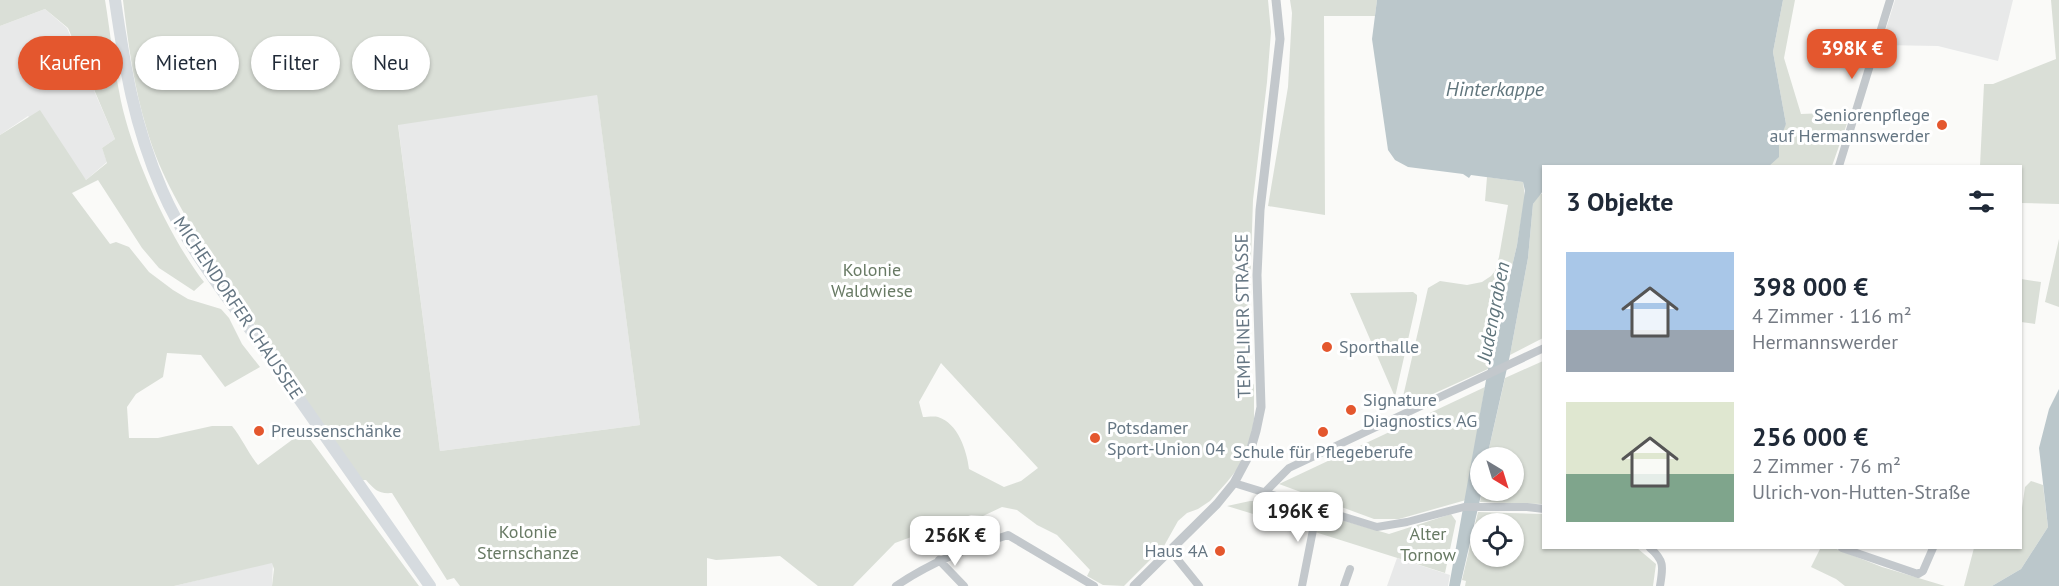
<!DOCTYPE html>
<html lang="de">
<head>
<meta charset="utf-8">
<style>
  :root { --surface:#fff; --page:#f6f6f7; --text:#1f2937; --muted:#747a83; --accent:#e4572e }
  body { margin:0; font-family:"PT Sans",sans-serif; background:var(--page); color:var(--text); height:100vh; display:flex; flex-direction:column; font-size:22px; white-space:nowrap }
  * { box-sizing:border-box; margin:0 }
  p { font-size:20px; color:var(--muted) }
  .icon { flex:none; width:33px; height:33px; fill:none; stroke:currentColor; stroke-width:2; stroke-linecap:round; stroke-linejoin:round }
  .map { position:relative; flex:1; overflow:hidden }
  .panel { position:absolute; left:1542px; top:165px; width:480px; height:384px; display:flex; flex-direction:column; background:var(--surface); border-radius:0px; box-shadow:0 2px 4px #0004 }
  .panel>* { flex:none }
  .banner { position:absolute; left:18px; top:36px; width:570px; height:54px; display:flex; gap:12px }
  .needle { width:39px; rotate:142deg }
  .tools { position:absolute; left:1470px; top:447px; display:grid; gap:12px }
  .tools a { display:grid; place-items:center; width:54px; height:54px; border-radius:50%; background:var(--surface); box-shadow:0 2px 4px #0004; font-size:30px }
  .price { position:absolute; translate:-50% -51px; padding:0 14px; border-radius:12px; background:#fff; color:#222; font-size:20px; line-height:39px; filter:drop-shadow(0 2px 3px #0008) }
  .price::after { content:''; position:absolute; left:50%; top:36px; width:18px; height:14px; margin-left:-9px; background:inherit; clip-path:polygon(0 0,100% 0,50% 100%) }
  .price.on { background:var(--accent); color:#fff }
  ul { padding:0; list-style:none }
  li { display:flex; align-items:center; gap:18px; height:150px; padding:0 24px }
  li span { display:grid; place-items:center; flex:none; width:168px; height:120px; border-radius:0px; color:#555 }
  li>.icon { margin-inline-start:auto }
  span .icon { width:72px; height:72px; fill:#fffc; stroke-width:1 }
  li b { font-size:26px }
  h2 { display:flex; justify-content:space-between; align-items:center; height:72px; padding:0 24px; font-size:26px }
  .pill { padding:0 21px; border-radius:27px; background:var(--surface); box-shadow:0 2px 4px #0004; font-size:21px; line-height:54px }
  .pill.on { background:var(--accent); color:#fff }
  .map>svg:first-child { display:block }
  .built { fill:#e8e9e9 }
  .green { fill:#dadfd7; fill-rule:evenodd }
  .water { fill:#bbc7cb }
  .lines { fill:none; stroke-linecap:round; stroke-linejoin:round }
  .minor { stroke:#c3c8cc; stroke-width:8 }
  .tertiary { stroke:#c3c8cc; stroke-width:9 }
  .primary { stroke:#d6dbdf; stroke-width:12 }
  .poi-dot { fill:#e4572e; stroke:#fff; stroke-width:2 }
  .labels { text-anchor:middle; stroke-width:6; stroke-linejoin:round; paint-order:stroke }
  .poi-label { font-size:18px; fill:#657683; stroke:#fff; text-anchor:start }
  .park-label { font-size:18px; fill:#687a64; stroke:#fff }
  .street-label { font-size:18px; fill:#657683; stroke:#fff }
  .water-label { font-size:20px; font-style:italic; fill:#60757c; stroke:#fff }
</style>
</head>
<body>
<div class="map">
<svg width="2059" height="586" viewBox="0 0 2059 586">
  <rect width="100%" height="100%" fill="#fafaf8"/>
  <!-- built -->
  <path class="built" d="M1895,0H2013L1998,61L1938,46L1881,45Z
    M45,9L67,28L115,139L102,148L107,162L86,180L28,116L0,135V26Z
    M597,94L640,425L440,451L398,124Z
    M1397,558L1450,575L1448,586H1387Z
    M273,562L272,586H174Z"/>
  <!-- green -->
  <path class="green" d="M0,0H105C110,30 113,61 119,91C129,149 168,236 204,282L194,291L159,268L142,248L98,180L72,193L110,244L116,242L129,247L149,272L173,290L188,299L221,309L229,318L242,344L260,367L225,387L201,355L167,353L163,377L136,394L127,407L129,438H158L212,426H232C242,438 248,453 258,465L304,431L419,586H272L274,569L272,563L174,586H0V135L40,110L86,180L107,163L102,148L115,139L68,28L45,9L0,26Z
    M123,0H1268L1271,32L1267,82L1253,200L1248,349L1247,375L1254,385V419L1251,439L1239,467L1227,482L1210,501L1198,509L1187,513L1178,521L1164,546L1124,586L1103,585L1087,576L1090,570L1057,535L1037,525L1017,510L1002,507L983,516L971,515L895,543L853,586H818L780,556L716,560L707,558V586H460L454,578L447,580L392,493C378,494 375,490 366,480H361C314,411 265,342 220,272C192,227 162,182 147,130C134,88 128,43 123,0ZM597,95L640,425L440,451L398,125ZM941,363L1038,468L1021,481L1004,487L969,469C967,451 958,423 938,417C934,416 927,417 923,417L919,402Z
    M1290,0H1377L1375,16H1324L1325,215L1268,206L1288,87L1292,13Z
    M1783,0H1795L1784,58L1801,114L1851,112L1832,166H1750L1786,124L1773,52Z
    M2051,0H2059V204L2021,203L2020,166H1980L1984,84H1993L2056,59Z
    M1487,177L1523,182L1525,197L1517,245L1488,369L1411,404L1402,401L1428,288L1440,281L1467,285L1482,282L1491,276L1495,271L1499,257L1508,205L1485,201Z
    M1543,193V338L1510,355L1528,258L1533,204L1539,195Z
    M2059,239V307L2045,302Z
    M2021,279L2041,282L2035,324L2021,322Z
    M1413,292L1417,295V300L1395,397L1350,293Z
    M1543,361V504L1480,502L1482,491L1514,490V458L1487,457L1505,378Z
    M1485,387L1466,500L1399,519H1374L1279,484Z
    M2031,481L2043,485L2048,527L2021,569L1992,586H1964L1974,548H2020L2021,508H2022L2025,487Z
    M1250,501H1273L1314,513L1309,531L1227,506Z
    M1478,512L1543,514L1544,548H1637L1656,564L1653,586H1465L1466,581L1462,580ZM1480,524H1514V556H1480Z
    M1321,514L1389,534L1451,514L1456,521L1445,573L1315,532Z
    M1816,548H1834L1882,567L1945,586H1845L1836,579L1811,567L1820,549Z"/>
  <!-- water -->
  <path class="water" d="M1377,0H1783L1773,52L1786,124L1779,142V157L1769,166H1544L1543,191L1533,204L1528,258L1510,355L1487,457L1480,458L1482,491L1460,586H1449L1488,369L1517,245L1525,191L1523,182L1471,175L1469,178L1463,174L1408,167L1395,160L1388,150L1372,39Z
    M2059,389V586H1992L2021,569L2048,527L2039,448L2049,409Z"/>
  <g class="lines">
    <!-- minor -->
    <path class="minor" d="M1839,166L1890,0
      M1234,483L1377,527L1407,522L1464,507H1527L1544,509
      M1265,492L1289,468L1544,348
      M1650,548C1665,561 1663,567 1660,586
      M1842,548L1918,574L1923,571L1933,548
      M1170,550L1199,586
      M939,560L964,586
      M896,586C931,562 968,548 1008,535L1094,586
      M1302,586L1313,530L1321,510
      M1344,586L1350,569"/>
    <!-- tertiary -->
    <path class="tertiary" d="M1134,586L1217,504L1234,483L1249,455L1256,431L1261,407L1257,275L1260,210L1280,39L1276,0"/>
    <!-- primary -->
    <path class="primary" d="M115,0C125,69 134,125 162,190C185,244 226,295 260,343C317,424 373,505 430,586"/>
  </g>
  <!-- markers -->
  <g class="poi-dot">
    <circle cx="1942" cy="125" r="6"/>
    <circle cx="1327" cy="347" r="6"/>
    <circle cx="1351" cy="410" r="6"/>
    <circle cx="259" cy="431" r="6"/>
    <circle cx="1323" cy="432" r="6"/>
    <circle cx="1095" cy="438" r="6"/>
    <circle cx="1220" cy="551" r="6"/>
  </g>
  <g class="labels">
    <!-- poi labels -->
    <g class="poi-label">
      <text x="1930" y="121" text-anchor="end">Seniorenpflege<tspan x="1930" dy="21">auf Hermannswerder</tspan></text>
      <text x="1339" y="353">Sporthalle</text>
      <text x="1363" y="406">Signature<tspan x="1363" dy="21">Diagnostics AG</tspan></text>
      <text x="1107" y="434">Potsdamer<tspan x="1107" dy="21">Sport-Union 04</tspan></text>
      <text x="271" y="437">Preussenschänke</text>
      <text x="1323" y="458" text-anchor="middle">Schule für Pflegeberufe</text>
      <text x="1208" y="557" text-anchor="end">Haus 4A</text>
    </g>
    <!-- park labels -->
    <g class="park-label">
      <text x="872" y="276">Kolonie<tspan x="872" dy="21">Waldwiese</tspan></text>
      <text x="528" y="538">Kolonie<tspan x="528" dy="21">Sternschanze</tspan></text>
      <text x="1428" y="540">Alter<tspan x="1428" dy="21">Tornow</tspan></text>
    </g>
    <!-- street labels -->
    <g class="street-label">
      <text transform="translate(238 308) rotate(56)" y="6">MICHENDORFER CHAUSSEE</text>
      <text transform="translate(1243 316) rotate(-91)" y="6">TEMPLINER STRASSE</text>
    </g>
    <!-- water labels -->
    <g class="water-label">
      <text x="1495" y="96">Hinterkappe</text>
      <text transform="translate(1493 312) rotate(-79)" y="7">Judengraben</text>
    </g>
  </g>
</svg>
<div class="tools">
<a><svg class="needle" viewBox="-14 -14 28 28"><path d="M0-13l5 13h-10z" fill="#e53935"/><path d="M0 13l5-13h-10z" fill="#747a83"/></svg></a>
<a><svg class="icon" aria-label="locate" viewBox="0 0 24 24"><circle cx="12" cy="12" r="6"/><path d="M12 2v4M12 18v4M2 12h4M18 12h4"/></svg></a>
</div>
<b class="price on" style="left:1852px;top:80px">398K €</b>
<b class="price" style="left:1298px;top:543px">196K €</b>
<b class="price" style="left:955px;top:567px">256K €</b>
<div class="banner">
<a class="pill on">Kaufen</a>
<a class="pill">Mieten</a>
<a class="pill">Filter</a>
<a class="pill">Neu</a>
</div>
<section class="panel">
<h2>3 Objekte<svg class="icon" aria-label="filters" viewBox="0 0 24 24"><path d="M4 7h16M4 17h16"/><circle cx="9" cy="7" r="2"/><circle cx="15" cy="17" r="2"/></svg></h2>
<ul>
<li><span style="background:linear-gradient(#a9c7e8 65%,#9aa5b1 0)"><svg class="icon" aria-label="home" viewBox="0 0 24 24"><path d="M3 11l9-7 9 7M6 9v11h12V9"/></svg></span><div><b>398 000 €</b><p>4 Zimmer · 116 m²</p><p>Hermannswerder</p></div></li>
<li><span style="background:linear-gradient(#dfe7d0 60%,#7fa58c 0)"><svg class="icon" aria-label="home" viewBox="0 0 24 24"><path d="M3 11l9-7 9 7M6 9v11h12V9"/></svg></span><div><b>256 000 €</b><p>2 Zimmer · 76 m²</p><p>Ulrich-von-Hutten-Straße</p></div></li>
</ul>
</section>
</div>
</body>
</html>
